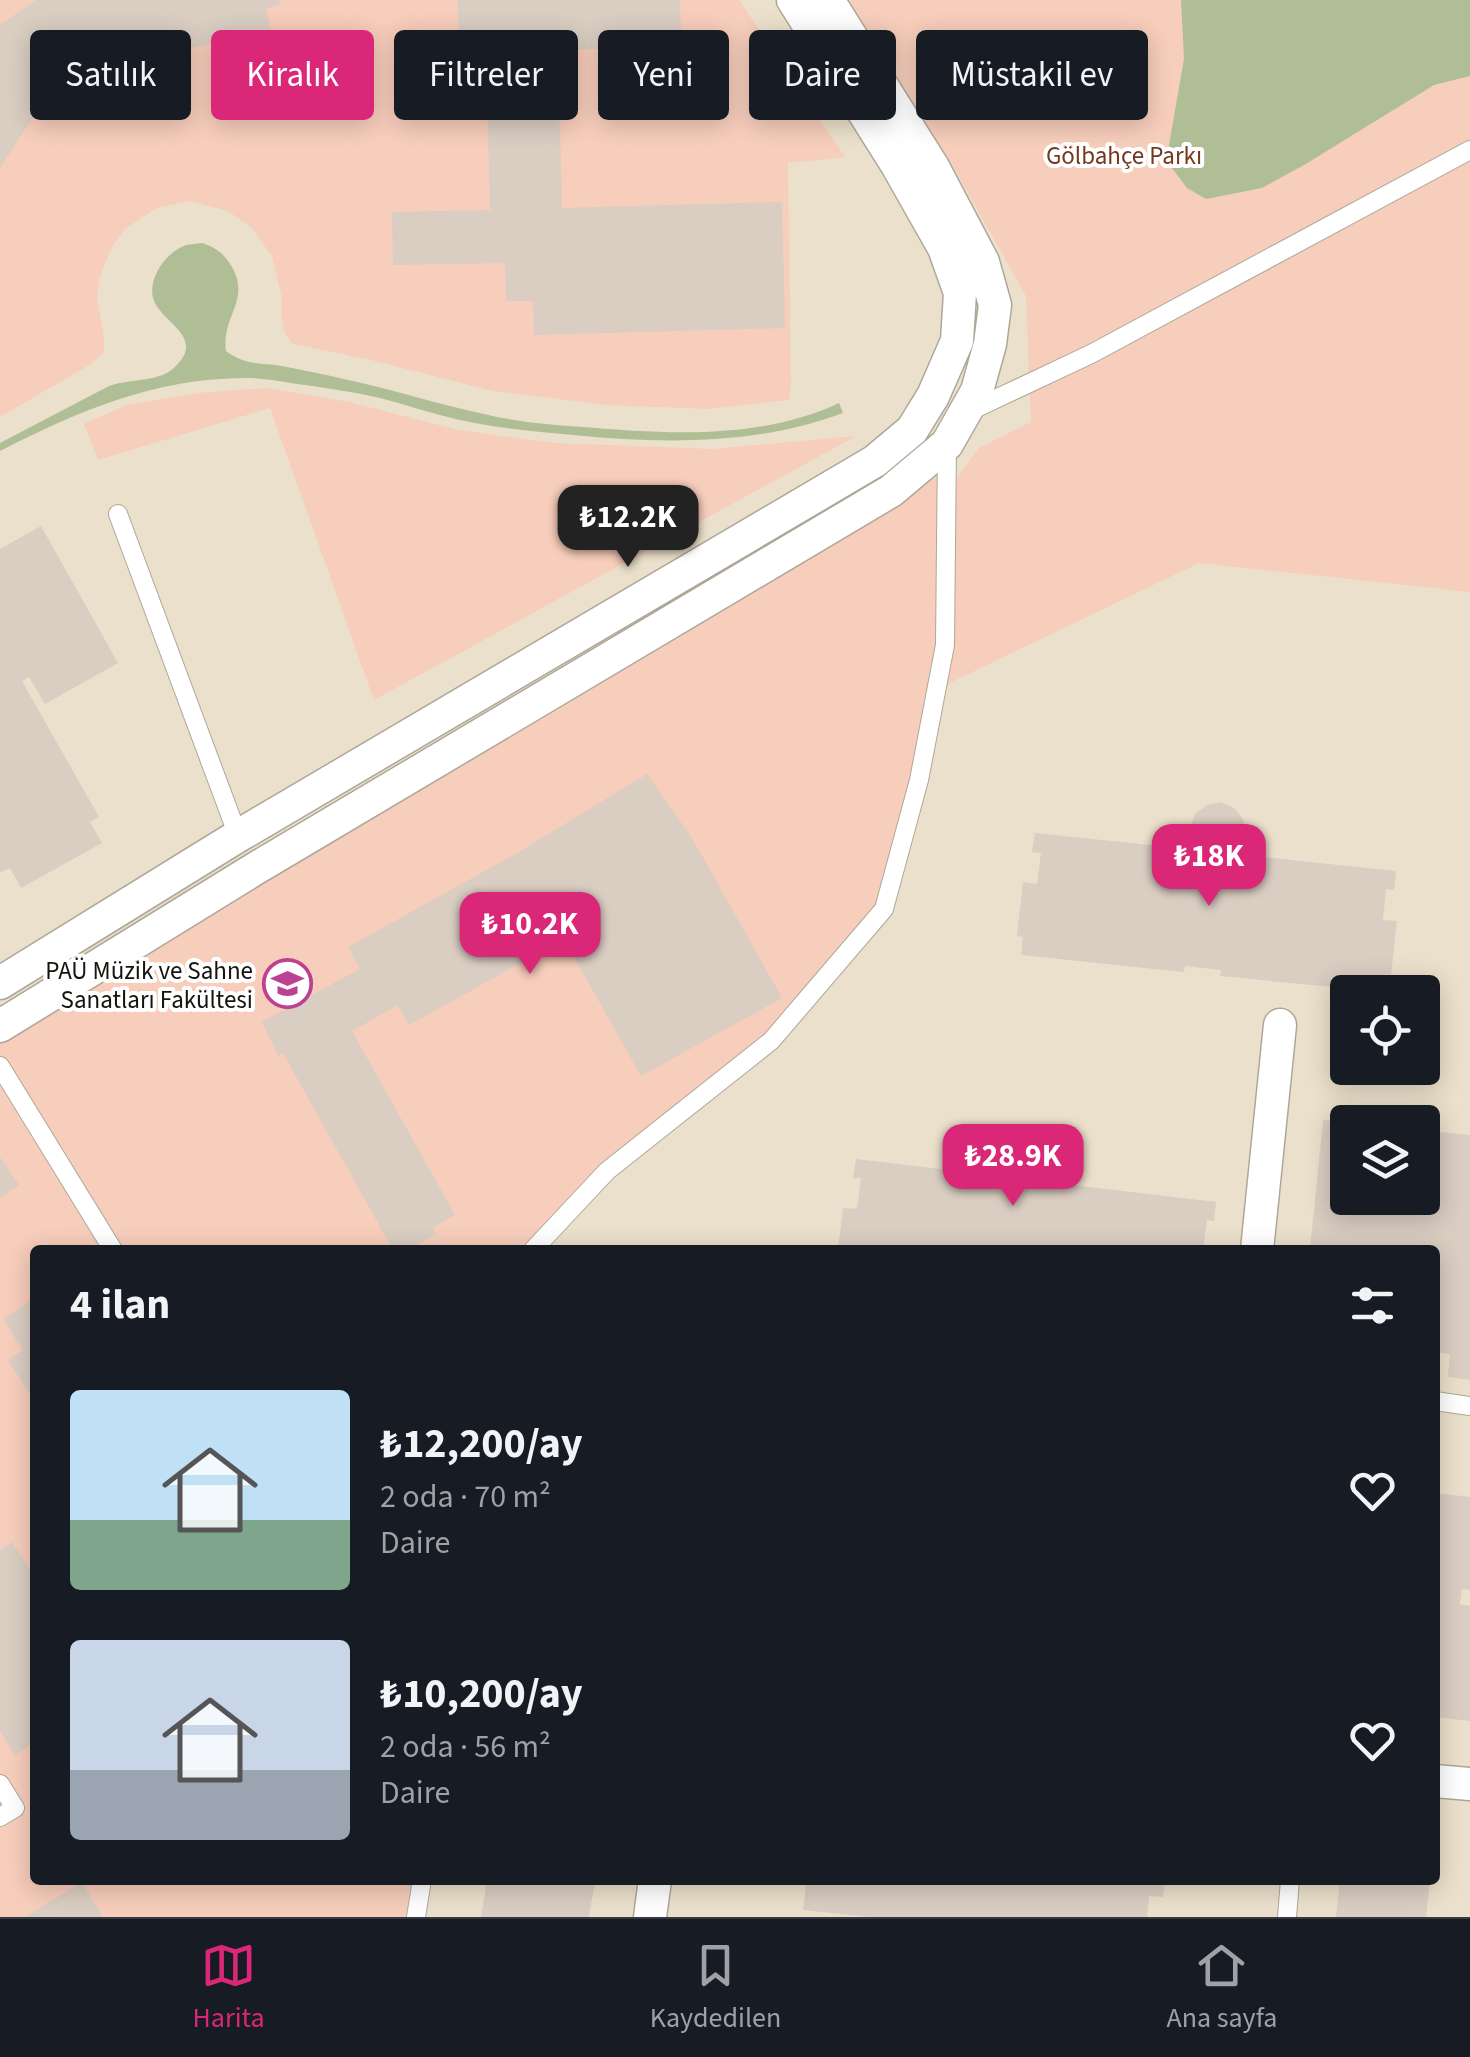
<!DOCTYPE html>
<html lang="tr">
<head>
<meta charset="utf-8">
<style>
  :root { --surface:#171b24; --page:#242831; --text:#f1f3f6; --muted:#9ea1a6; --line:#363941; --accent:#db2777 }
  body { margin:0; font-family:"Source Sans 3",sans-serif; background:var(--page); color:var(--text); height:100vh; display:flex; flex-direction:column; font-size:38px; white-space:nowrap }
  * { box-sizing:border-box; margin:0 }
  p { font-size:32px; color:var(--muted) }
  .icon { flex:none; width:55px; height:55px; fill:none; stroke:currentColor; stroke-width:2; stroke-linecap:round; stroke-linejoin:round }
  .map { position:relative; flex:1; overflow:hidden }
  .panel { position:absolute; left:30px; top:1245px; width:1410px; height:640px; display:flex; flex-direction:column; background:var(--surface); border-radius:10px; box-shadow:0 5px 25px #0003 }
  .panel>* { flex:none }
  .banner { position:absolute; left:30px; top:30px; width:1410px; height:90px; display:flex; gap:20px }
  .buttons { position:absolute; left:1330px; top:975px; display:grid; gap:20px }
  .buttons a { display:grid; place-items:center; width:110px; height:110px; border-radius:10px; background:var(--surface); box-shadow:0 5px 25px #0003; font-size:50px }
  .price { position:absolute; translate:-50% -85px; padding:0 22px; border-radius:20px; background:var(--accent); color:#fff; font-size:32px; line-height:65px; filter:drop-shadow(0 2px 5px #0008) }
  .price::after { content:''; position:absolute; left:50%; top:60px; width:30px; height:22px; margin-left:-15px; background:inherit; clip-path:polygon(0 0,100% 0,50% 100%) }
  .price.current { background:#222; color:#fff }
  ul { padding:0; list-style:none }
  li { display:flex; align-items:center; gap:30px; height:250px; padding:0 40px }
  li span { display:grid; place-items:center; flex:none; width:280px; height:200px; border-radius:10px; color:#555 }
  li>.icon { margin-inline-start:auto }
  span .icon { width:120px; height:120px; fill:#fffc; stroke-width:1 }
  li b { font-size:42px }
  h2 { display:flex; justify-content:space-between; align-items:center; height:120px; padding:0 40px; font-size:42px }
  .tag { padding:0 35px; border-radius:10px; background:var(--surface); box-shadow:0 5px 25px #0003; font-size:35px; line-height:90px }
  .tag.current { background:var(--accent); color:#fff }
  .tabs { display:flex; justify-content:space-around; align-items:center; height:140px; border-top:2px solid var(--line); background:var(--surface); font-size:28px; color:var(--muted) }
  .tabs a { display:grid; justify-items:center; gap:5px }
  .tabs .current { color:var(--accent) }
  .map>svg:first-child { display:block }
  .built { fill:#ebe0cb; fill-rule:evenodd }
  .green { fill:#f7cdbb }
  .water { fill:#afbe95 }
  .building { fill:#dacdc2 }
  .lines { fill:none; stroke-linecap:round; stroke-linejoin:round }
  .lane-casing { stroke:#aea799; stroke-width:20 }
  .street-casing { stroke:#aea799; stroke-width:35 }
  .lane { stroke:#fff; stroke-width:18 }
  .street { stroke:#fff; stroke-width:32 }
  .labels { text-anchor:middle; stroke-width:8; stroke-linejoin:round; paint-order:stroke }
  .park-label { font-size:25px; fill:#733a20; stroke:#fff }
  .poi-label { font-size:25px; fill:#16140f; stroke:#fff; text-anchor:end }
</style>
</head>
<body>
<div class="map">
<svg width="1470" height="1917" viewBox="0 0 1470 1917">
  <rect width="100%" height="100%" fill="#f2eadc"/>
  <!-- built -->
  <path class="built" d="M0,0H1470V1917H0ZM1348,992H1422V1068H1348ZM1348,1122H1422V1198H1348ZM35,1250H1435V1880H35Z"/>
  <!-- green -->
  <path class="green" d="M0,0H739L845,157L788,163L791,387L789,400L708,409L607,405L493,391L371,360L293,344L285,334L281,315L282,298L272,256L251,227L228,211L190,201L156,208L124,230L111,249L100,277L97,298L104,336V353L91,364L0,417Z
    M846,0H1470V592L1199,563L937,689L890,888L771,1041L607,1171L533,1250H35V1880H421L415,1917H0V1026L253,870L951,470L941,641L957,478L979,448L1031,422L1026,296L954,168Z
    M267,388L349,402L458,430L556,443L712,449L856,436L374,700L270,408L98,460L84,424L126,405L198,393Z"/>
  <!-- water -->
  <path class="water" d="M1181,0H1470V76L1434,85L1304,165L1262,188L1206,199L1187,188L1172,168L1169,145L1184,59Z
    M202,243C217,248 224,254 232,267C251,300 221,317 226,351C243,364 257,363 276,365C299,369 322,374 344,379C391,389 437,404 484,414C517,422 550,425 583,427C667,434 761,440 839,403L843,413C757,445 664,444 573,435C535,432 497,428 460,420C433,414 407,405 380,398C350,391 320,387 290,383C275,380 260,378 245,378C156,378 78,411 0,451V443L109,386C131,378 160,383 176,366C205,337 163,323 154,301C146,279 166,252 186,245C191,244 197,244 202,243Z"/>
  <!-- building -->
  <path class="building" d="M36,0H279L280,5L266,8L271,31L95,69L81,79L90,92L61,112L53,99L39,108L0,168V25Z
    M458,0H680L681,47L558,50L562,208L782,202L785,328L534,335L533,301H506L505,263L393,265L392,212L490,210L486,52H459Z
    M1137,35L1142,72L1075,81L1070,44Z
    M41,526L118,663L45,704L29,677L22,681L99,817L90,822L102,843L21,888L10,868L0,872V549Z
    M647,774L692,838L782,998L641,1076L564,939L409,1025L398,1005L352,1031L455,1215L433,1227L436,1234L408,1250H393L283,1053L278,1056L262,1022L360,969L348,947L517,853Z
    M1221,802L1234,808L1243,819L1246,833L1243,855L1396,871L1394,890L1386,889L1383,920L1397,921L1391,975L1385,974L1383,992L1220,976L1221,970L1185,966L1184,972L1021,955L1023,937L1017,936L1023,882L1037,884L1041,853L1032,852L1035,833L1187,849L1190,827L1195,814L1207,805Z
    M1323,1120L1348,1122V1198H1422V1130L1470,1135V1380L1448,1377L1450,1354L1435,1352V1250H1310Z
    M1035,1131H1042L1056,1136L1065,1148L1067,1162L1064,1184L1216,1202L1214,1221L1207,1220L1203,1250H838L843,1208L857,1209L861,1178H853L856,1159L1008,1177L1011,1155L1016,1142L1021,1137Z
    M0,1157L19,1185L0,1198Z
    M35,1298V1402L8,1360L23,1350L3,1319Z
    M1435,1493L1470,1497V1590L1462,1589L1460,1604L1470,1606V1721L1435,1717Z
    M12,1542L35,1577V1742L15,1755L0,1731V1550Z
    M487,1880H595L589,1917H481Z
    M807,1880H1165L1163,1897L1149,1896L1147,1917H869L803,1910Z
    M1340,1880H1430L1426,1917H1336Z
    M82,1882L103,1917H25Z"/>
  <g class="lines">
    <defs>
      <path id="lane" d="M970,411L1091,354L1470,150
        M118,514L238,836
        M0,1066L113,1250
        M533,1250L607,1171L771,1041L884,909L919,780L945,645L947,444
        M1435,1401L1470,1406
        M0,1784L15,1808L0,1817
        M416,1917L422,1880
        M1287,1917L1290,1880"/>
      <path id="street" d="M0,983L238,836L875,461L912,430L933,396L957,341L960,293L944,248L897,165L793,0
        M0,1026L253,870L891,491L947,444L977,391L990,344L995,305L983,262L933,167L828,0
        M1257,1250L1280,1025
        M1435,1781L1470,1784
        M650,1917L655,1880"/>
    </defs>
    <!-- lane casing -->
    <use href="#lane" class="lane-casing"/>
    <!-- street casing -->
    <use href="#street" class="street-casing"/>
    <!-- lane -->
    <use href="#lane" class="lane"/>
    <!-- street -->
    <use href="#street" class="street"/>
  </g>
  <!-- icons -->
  <defs>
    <symbol id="university-ring" viewBox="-11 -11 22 22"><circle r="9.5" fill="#fff" stroke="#bd4192" stroke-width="1.5"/><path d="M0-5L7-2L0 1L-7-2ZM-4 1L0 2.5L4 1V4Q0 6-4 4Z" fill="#bd4192"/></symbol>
  </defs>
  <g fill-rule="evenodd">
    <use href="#university-ring" x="260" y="956" width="55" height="55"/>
  </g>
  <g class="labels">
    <!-- park labels -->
    <g class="park-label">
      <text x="1124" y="164">Gölbahçe Parkı</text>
    </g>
    <!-- poi labels -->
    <g class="poi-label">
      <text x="253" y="979">PAÜ Müzik ve Sahne<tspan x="253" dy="29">Sanatları Fakültesi</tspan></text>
    </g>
  </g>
</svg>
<div class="buttons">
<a><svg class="icon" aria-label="locate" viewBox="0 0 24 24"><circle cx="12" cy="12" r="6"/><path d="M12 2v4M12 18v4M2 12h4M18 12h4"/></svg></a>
<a><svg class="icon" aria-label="layers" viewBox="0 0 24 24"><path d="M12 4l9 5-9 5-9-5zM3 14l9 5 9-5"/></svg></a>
</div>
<b class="price current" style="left:628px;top:570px">₺12.2K</b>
<b class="price" style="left:1209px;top:909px">₺18K</b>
<b class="price" style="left:530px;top:977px">₺10.2K</b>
<b class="price" style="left:1013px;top:1209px">₺28.9K</b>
<div class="banner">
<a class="tag">Satılık</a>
<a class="tag current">Kiralık</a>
<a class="tag">Filtreler</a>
<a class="tag">Yeni</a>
<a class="tag">Daire</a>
<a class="tag">Müstakil ev</a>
</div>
<section class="panel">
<h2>4 ilan<svg class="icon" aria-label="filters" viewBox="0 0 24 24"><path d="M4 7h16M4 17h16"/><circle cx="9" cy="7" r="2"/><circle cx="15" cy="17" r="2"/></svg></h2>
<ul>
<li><span style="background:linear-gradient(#bfe0f5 65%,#7fa58c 0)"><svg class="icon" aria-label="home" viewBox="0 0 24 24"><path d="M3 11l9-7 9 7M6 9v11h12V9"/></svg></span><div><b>₺12,200/ay</b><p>2 oda · 70 m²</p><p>Daire</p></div><svg class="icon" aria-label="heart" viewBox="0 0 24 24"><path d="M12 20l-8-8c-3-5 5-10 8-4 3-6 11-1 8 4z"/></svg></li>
<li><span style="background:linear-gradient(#c9d6e8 65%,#9aa5b1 0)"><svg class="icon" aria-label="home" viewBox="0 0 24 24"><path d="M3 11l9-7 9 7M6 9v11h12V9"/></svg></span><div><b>₺10,200/ay</b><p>2 oda · 56 m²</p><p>Daire</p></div><svg class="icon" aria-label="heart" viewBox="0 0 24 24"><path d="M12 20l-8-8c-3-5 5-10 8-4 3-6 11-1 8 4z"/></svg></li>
</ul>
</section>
</div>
<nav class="tabs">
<a class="current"><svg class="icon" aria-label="map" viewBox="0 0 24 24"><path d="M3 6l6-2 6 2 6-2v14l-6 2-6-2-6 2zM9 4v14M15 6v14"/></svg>Harita</a>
<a><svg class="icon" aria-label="saved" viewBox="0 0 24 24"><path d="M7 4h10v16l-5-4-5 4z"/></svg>Kaydedilen</a>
<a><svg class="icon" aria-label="home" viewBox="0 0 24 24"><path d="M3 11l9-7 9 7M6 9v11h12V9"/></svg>Ana sayfa</a>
</nav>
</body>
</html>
